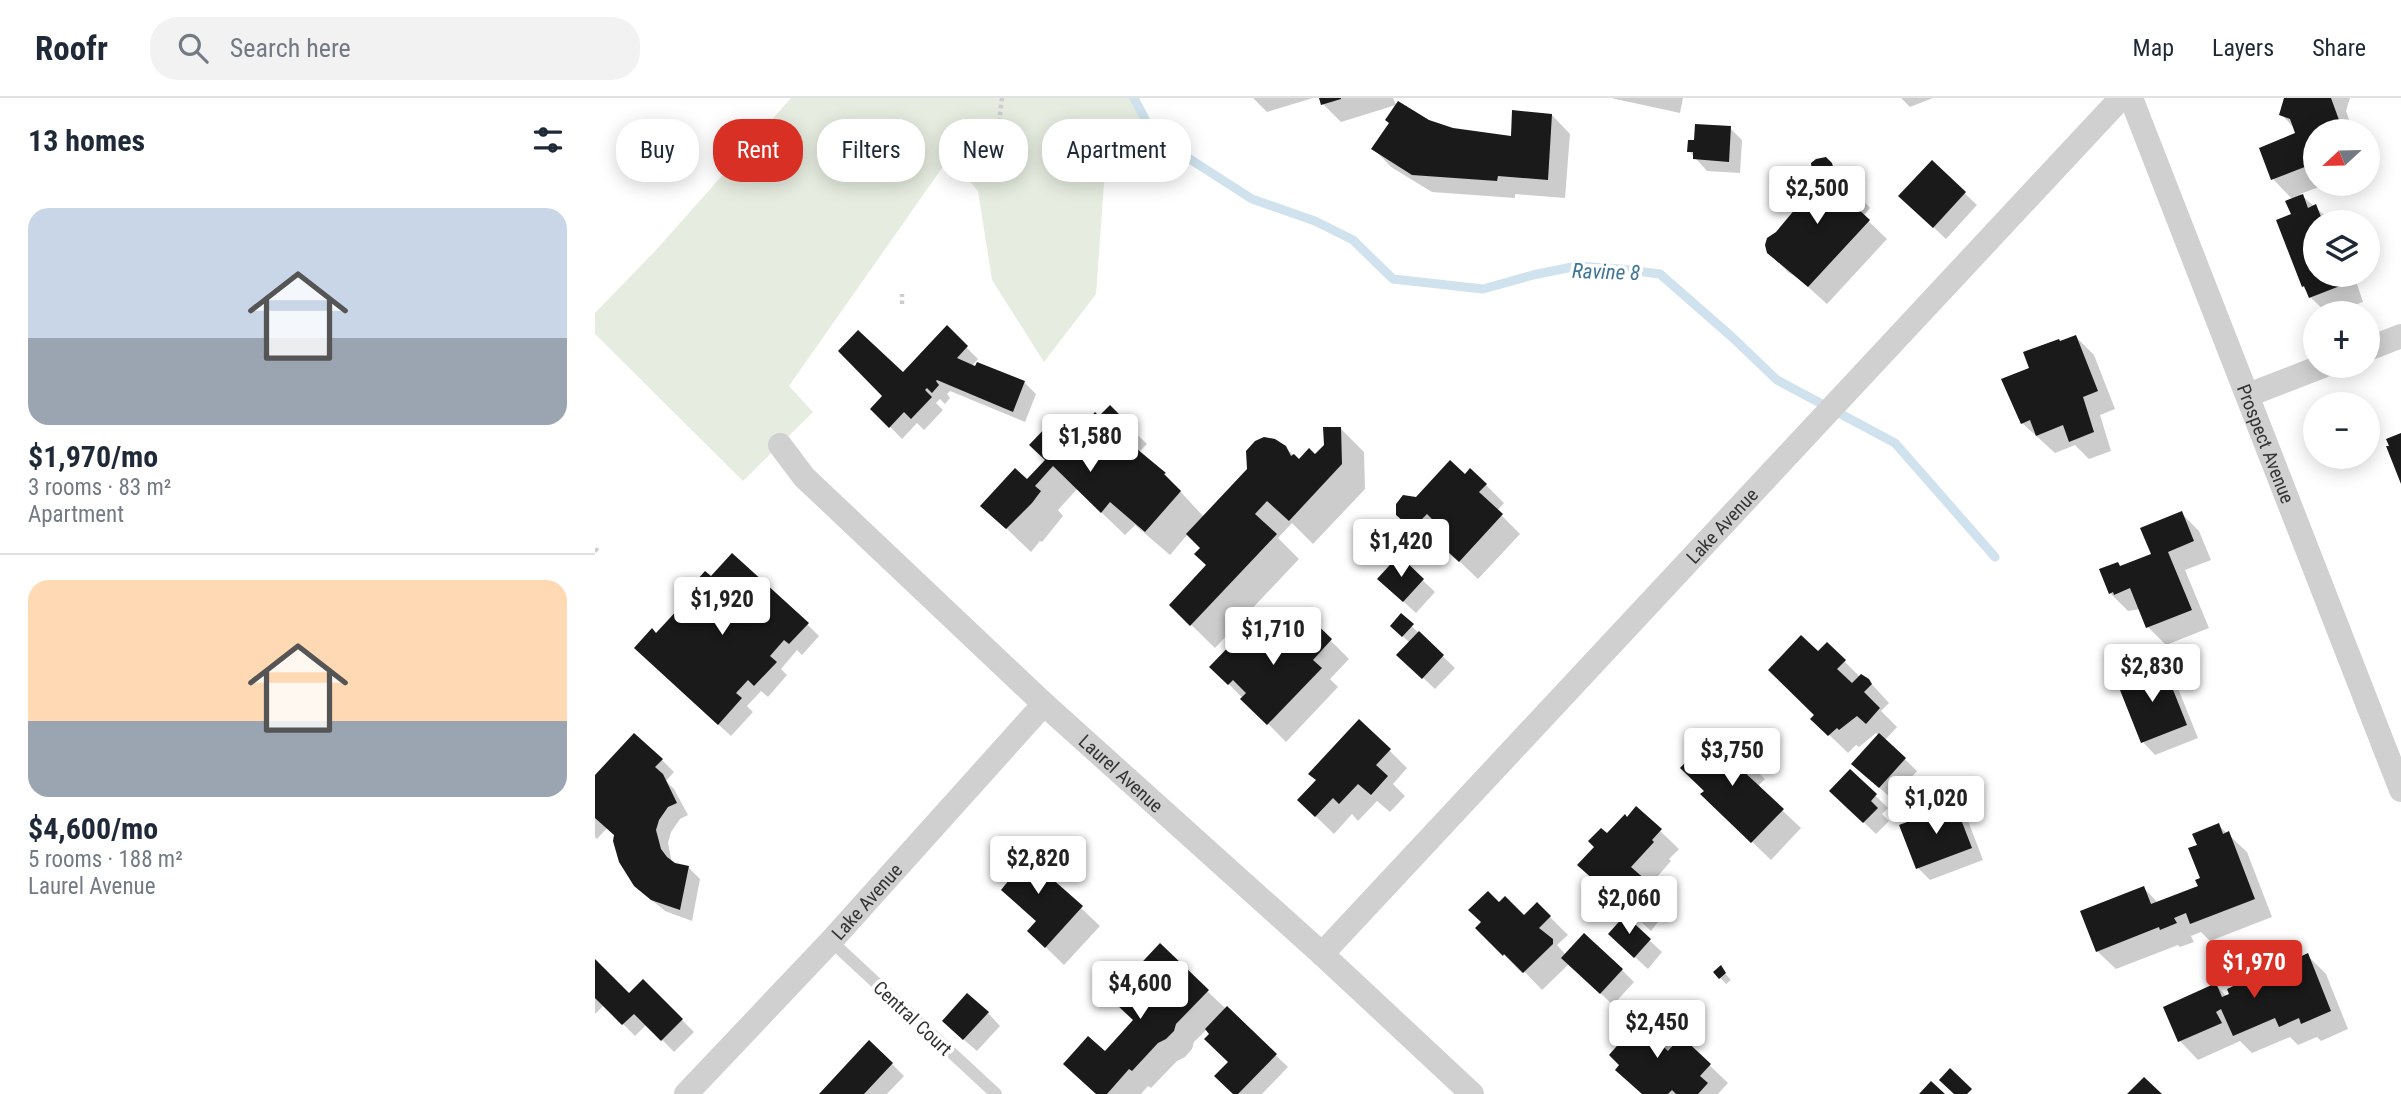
<!DOCTYPE html>
<html lang="en">
<head>
<meta charset="utf-8">
<style>
  :root { --surface:#fff; --page:#f2f2f3; --text:#1f2937; --muted:#747a83; --line:#e0e1e3; --accent:#d93025 }
  body { margin:0; font-family:"Roboto Condensed",sans-serif; background:var(--page); color:var(--text); height:100vh; display:flex; flex-direction:column; font-size:26px; white-space:nowrap }
  * { box-sizing:border-box; margin:0 }
  p { font-size:23px; color:var(--muted) }
  .icon { flex:none; width:38px; height:38px; fill:none; stroke:currentColor; stroke-width:2; stroke-linecap:round; stroke-linejoin:round }
  .map { position:relative; flex:1; overflow:hidden }
  .panel { display:flex; flex-direction:column; background:var(--surface); width:595px }
  .panel>* { flex:none }
  .guide { position:absolute; left:21px; top:21px; width:665px; height:63px; display:flex; gap:14px }
  .needle { width:46px; rotate:248deg }
  .controls { position:absolute; left:1708px; top:21px; display:grid; gap:14px }
  .controls a { display:grid; place-items:center; width:77px; height:77px; border-radius:50%; background:var(--surface); box-shadow:0 4px 18px #0003; font-size:35px }
  .price { position:absolute; translate:-50% -60px; padding:0 16px; border-radius:7px; background:#fff; color:#222; font-size:23px; line-height:46px; filter:drop-shadow(0 2px 4px #0008) }
  .price::after { content:''; position:absolute; left:50%; top:42px; width:21px; height:16px; margin-left:-10px; background:inherit; clip-path:polygon(0 0,100% 0,50% 100%) }
  .price.active { background:var(--accent); color:#fff }
  ul { padding:0; list-style:none }
  li { display:grid; align-content:center; gap:14px; height:371px; padding:0 28px }
  li+li { border-top:2px solid var(--line) }
  li span { display:grid; place-items:center; height:217px; border-radius:21px; color:#555 }
  li>.icon { margin-inline-start:auto }
  span .icon { width:126px; height:126px; fill:#fffc; stroke-width:1 }
  li b { font-size:30px }
  h2 { display:flex; justify-content:space-between; align-items:center; height:84px; padding:0 28px; font-size:30px }
  .tag { padding:0 24px; border-radius:28px; background:var(--surface); box-shadow:0 4px 18px #0003; font-size:24px; line-height:63px }
  .tag.active { background:var(--accent); color:#fff }
  header { display:flex; align-items:center; gap:42px; box-sizing:border-box; height:98px; padding:0 35px; background:var(--surface); border-bottom:2px solid var(--line) }
  header strong { font-size:33px }
  nav { display:flex; gap:38px; margin-inline-start:auto; font-size:24px }
  .search { width:490px; height:63px; background:var(--page); display:flex; align-items:center; gap:18px; box-sizing:border-box; padding:0 24px; border-radius:28px; color:var(--muted); font-size:26px }
  main { display:flex; flex:1; min-height:0 }
  .map>svg:first-child { display:block }
  .green { fill:#e6ecdf }
  .shadow { fill:#0003 }
  .lines { fill:none; stroke-linecap:round; stroke-linejoin:round }
  .stream { stroke:#cfe2ee; stroke-width:9 }
  .building { fill:#1a1a1a }
  .path { stroke:#cdcdcd; stroke-width:4.5; stroke-dasharray:3.5 3.5; stroke-linecap:butt }
  .service { stroke:#d0d0d0; stroke-width:12 }
  .minor { stroke:#d0d0d0; stroke-width:24 }
  .labels { text-anchor:middle; stroke-width:7; stroke-linejoin:round; paint-order:stroke }
  .street-label { font-size:19px; fill:#333; stroke:#fff }
  .water-label { font-size:21px; font-style:italic; fill:#3f7597; stroke:#fff }
</style>
</head>
<body>
<header>
<strong>Roofr</strong>
<div class="search"><svg class="icon" aria-label="search" viewBox="0 0 24 24"><circle cx="10" cy="10" r="6"/><path d="M15 15l6 6"/></svg>Search here</div>
<nav><a>Map</a><a>Layers</a><a>Share</a></nav>
</header>
<main>
<section class="panel">
<h2>13 homes<svg class="icon" aria-label="filters" viewBox="0 0 24 24"><path d="M4 7h16M4 17h16"/><circle cx="9" cy="7" r="2"/><circle cx="15" cy="17" r="2"/></svg></h2>
<ul>
<li><span style="background:linear-gradient(#c9d6e8 60%,#9aa5b1 0)"><svg class="icon" aria-label="home" viewBox="0 0 24 24"><path d="M3 11l9-7 9 7M6 9v11h12V9"/></svg></span><div><b>$1,970/mo</b><p>3 rooms · 83 m²</p><p>Apartment</p></div></li>
<li><span style="background:linear-gradient(#ffd9b3 65%,#9aa5b1 0)"><svg class="icon" aria-label="home" viewBox="0 0 24 24"><path d="M3 11l9-7 9 7M6 9v11h12V9"/></svg></span><div><b>$4,600/mo</b><p>5 rooms · 188 m²</p><p>Laurel Avenue</p></div></li>
</ul>
</section>
<div class="map">
<svg width="1806" height="996" viewBox="0 0 1806 996">
  <rect width="100%" height="100%" fill="#fff"/>
  <!-- green -->
  <path class="green" d="M196,0H539L559,38L509,85L501,196L449,264L397,182L383,93L354,60L194,288L218,314L148,383L0,236V215L61,152Z"/>
  <!-- shadow -->
  <path class="shadow" d="M658,0H718L672,14Z
    M726,0H798L801,7L746,24L728,6Z
    M1016,0H1088L1085,15Z
    M1306,0H1338L1315,9Z
    M1691,0H1755L1751,13L1758,33H1720V86H1732L1705,96L1737,124H1720V177H1759L1768,204L1738,215H1732L1715,199L1708,188L1698,117V102L1678,81L1702,36L1700,31L1686,16Z
    M957,17L975,36L970,100L920,96V100L837,94L796,69L778,50L834,23L858,32L917,40Z
    M1135,30L1147,42L1145,75L1112,73L1094,53Z
    M1337,64L1382,107L1351,141L1318,110Z
    M1236,66L1275,110L1268,118L1292,141L1232,206L1202,179L1194,175L1175,156L1182,136L1214,97Z
    M352,230L383,261L377,268L429,284L441,296L430,324L355,293L352,296L355,300L350,306L345,301L341,305L348,312L329,332L322,325L307,341L278,311Z
    M1481,239L1499,257L1520,311L1505,317L1516,353L1494,361L1480,347L1460,355L1427,325L1436,271Z
    M515,310L552,346L544,354L569,376L609,419L690,349L705,364L720,358L745,330L769,354L770,391L718,446L697,425L683,440L704,461L620,550L576,507L613,468L607,450L593,436L575,457L540,427L530,437L482,391L463,412L468,418L447,444L445,443L436,454L388,408L432,383L472,341H478L504,321Z
    M870,379L891,387L909,405L902,413L925,436L883,481L842,442L836,448L803,416L821,400Z
    M1586,415L1604,433L1616,462L1590,472L1614,530L1571,547L1553,529L1546,511L1533,513L1515,495L1523,466L1527,470L1558,457Z
    M804,460L840,494L821,515L797,493Z
    M116,481L212,526L224,538L207,557L202,552L186,571L192,577L173,599L166,593L152,608L158,614L136,638L53,562L62,537Z
    M711,518L754,561L735,581L743,589L691,644L617,569L659,551L684,548Z
    M806,518L860,570L840,591L804,557L815,545L797,528Z
    M1232,546L1265,579L1273,582L1294,605L1286,613L1302,629L1290,642L1322,673L1297,701L1271,678L1284,638L1281,635L1264,649L1261,647L1253,655L1218,621L1221,617L1223,556Z
    M1568,571L1580,583L1603,640L1560,657L1548,644L1526,588L1538,584L1545,572L1551,577Z
    M794,652L812,670L798,686L810,698L795,714L782,703L763,723L757,716L739,736L704,702L723,683Z
    M1122,652L1152,663L1170,681L1162,689L1206,730L1176,762L1126,714L1111,693Z
    M67,662L79,674L71,683L79,691L93,717L85,721L76,734L73,745L77,765L93,769L105,781L97,823L70,813L54,800L20,737L12,730L2,741L0,739V679Z
    M1255,673L1293,710L1287,716L1294,723L1281,736L1249,705Z
    M1359,708L1372,720L1388,762L1335,782L1323,770Z
    M1623,727L1652,754L1677,819L1615,843L1606,834L1596,838L1599,844L1585,849L1583,847L1521,871L1502,853L1549,790L1563,805L1605,790L1607,781L1604,748Z
    M1065,733L1084,751L1074,761L1076,763L1054,788L1069,803L1057,818L1063,824L1056,833L984,767L1012,738Z
    M904,806L929,820L942,806L973,837L962,847L971,857L1027,872L1039,884L1018,907L974,866L947,892L929,873L927,875L883,830Z
    M426,810H486L505,828L469,867L434,833L442,824Z
    M1030,820L1067,854L1053,871L1028,848Z
    M1713,858L1731,876L1753,931L1726,943L1722,939L1703,947L1695,939L1657,955L1645,943L1603,962L1585,943L1570,910L1621,887L1632,899L1664,878L1684,860L1691,867Z
    M0,863L34,897L48,883L99,934L79,954L52,926L40,938L9,907L0,916Z
    M1125,870L1136,882L1131,886L1120,874Z
    M612,893L693,969L667,996H640L635,964L612,931L599,944L597,951L590,959L582,963L556,990L553,988L546,996H502L510,955Z
    M1039,912L1078,950L1086,940L1133,985L1123,996H1047L1026,967Z
    M393,915L405,928L382,953L361,935Z
    M297,966L309,978L292,996H226Z"/>
  <g class="lines">
    <!-- stream -->
    <path class="stream" d="M539,0L559,38L657,101L720,123L758,142L798,181L888,191L938,177L982,168L1026,171L1065,176L1137,239L1182,282L1300,345L1400,459"/>
  </g>
  <!-- building -->
  <path class="building" d="M724,0H746V1L726,7Z
    M1689,0H1736L1748,33H1720V65L1676,82L1664,50L1700,35L1695,21L1684,17Z
    M803,3L834,22L858,30L916,38L917,12L957,16L953,82L903,78L902,83L817,77L776,51L794,25L790,22Z
    M1100,26L1136,28L1134,64L1098,61V54H1092L1093,42H1099Z
    M1231,59L1237,65L1239,73L1258,91L1250,99L1275,122L1213,189L1172,155L1170,147L1172,140L1181,134L1212,97L1208,94L1221,78L1217,75L1216,65L1221,61Z
    M1337,62L1371,94L1338,130L1303,98Z
    M1708,96L1713,110L1721,106L1728,124H1720V177H1747L1750,186L1714,200L1709,188L1707,189L1681,122L1696,116L1690,103Z
    M352,227L373,248L362,260L380,268L382,264L430,283L418,314L342,282L341,283L344,287L337,295L332,290L330,292L337,299L316,321L309,314L294,330L275,311L287,298L243,253L263,232L308,274Z
    M1481,237L1503,293L1488,299L1499,334L1474,344L1468,327L1441,338L1435,322L1426,326L1406,281L1434,270L1428,254L1464,241L1465,243Z
    M515,307L529,321L519,332L571,375L569,376L586,393L550,434L515,404L506,415L458,368L440,388L446,393L437,405L411,431L385,408L420,370L432,381L450,362L434,347L456,324L473,340H477L500,314L504,318Z
    M728,329H746L747,366L694,423L672,403L660,416L682,436L595,528L574,507L611,467L599,456L605,450L591,436L652,371L651,353L660,343L669,339L680,341L691,348L696,358L699,356L704,361L714,350L720,356L729,347Z
    M1806,335V386L1791,348H1794L1791,341Z
    M855,362L870,376L875,370L892,386L884,394L908,416L864,464L829,432L838,422L832,416L817,431L801,417V406L808,397L821,399Z
    M1587,413L1599,443L1573,454L1597,512L1551,530L1535,490L1519,497L1518,494L1514,496L1504,471L1523,464L1525,468L1556,456L1545,430Z
    M137,455L214,525L194,546L189,542L175,558L182,564L159,588L153,582L141,595L147,600L123,627L39,550L57,530L61,535L98,495L94,491L110,473L116,478Z
    M804,457L829,481L808,504L782,481Z
    M806,515L819,526L807,539L795,528Z
    M711,516L737,541L718,562L727,570L672,627L645,601L651,595L638,582L633,587L614,569L646,536L659,549L667,540H678L684,545Z
    M824,533L849,557L827,581L801,557Z
    M1206,537L1223,553L1232,544L1251,562L1242,571L1257,585L1266,576L1274,581L1277,586L1269,594L1285,610L1271,626L1262,618L1244,632L1242,630L1233,638L1215,621L1219,617L1173,572Z
    M1569,569L1592,627L1546,645L1523,587L1536,583L1533,574L1546,570L1549,577Z
    M764,621L796,651L781,667L793,678L776,697L763,686L744,706L738,700L720,719L702,702L721,682L713,676Z
    M39,635L68,661L60,669L68,676L82,705L73,709L64,722L61,732L66,751L72,759L80,765L94,768L85,812L56,802L39,788L24,764L18,743L19,737L0,720V677Z
    M1284,635L1311,660L1284,690L1256,666Z
    M1130,640L1153,662L1145,670L1189,711L1156,745L1105,696L1109,693L1085,670L1113,641L1122,649Z
    M1255,671L1282,696L1276,703L1283,710L1268,725L1234,693Z
    M1360,706L1377,750L1321,771L1304,727Z
    M1041,708L1067,731L1057,742L1059,744L1036,769L1052,783L1040,799L1046,805L1037,816L982,767L999,749L993,743L1006,730L1012,735L1030,716L1032,719Z
    M1624,725L1628,736L1634,733L1660,801L1595,826L1591,815L1579,820L1582,825L1565,832L1564,829L1501,854L1485,813L1549,788L1556,806L1603,788L1600,782L1605,780L1593,750L1602,747L1597,736Z
    M420,748L488,808L450,850L432,833L441,823L406,792L414,782L400,770Z
    M893,793L904,804L910,798L929,817L942,804L956,818L944,830L958,841V846L928,875L909,856L908,858L880,830L886,824L873,812Z
    M1030,817L1056,841L1039,860L1013,836Z
    M989,835L1028,871L1005,896L966,860Z
    M565,845L614,892L581,926L579,933L571,941L563,945L537,973L534,971L512,996H501L468,966L493,938L510,953L538,922L522,907L544,884L536,876Z
    M1713,855L1736,913L1706,926L1704,920L1684,929L1680,920L1638,938L1626,911L1621,914L1627,925L1583,944L1568,909L1621,885L1627,899L1634,896L1632,891L1662,877L1658,870L1684,858L1688,867Z
    M0,861L34,895L48,881L88,921L66,943L39,916L27,927L0,900Z
    M1126,867L1131,875L1124,881L1118,874Z
    M372,895L394,914L368,942L347,923Z
    M632,908L682,956L643,996H638L619,978L633,964L609,941L614,936L610,931Z
    M1038,910L1063,933L1058,939L1073,953L1086,938L1116,966L1105,978L1113,985L1103,996H1081L1077,992L1073,996H1047L1020,972L1024,967L1014,957L1028,941L1018,931Z
    M274,942L298,965L269,996H224Z
    M1355,970L1377,991L1372,996H1359L1344,982Z
    M1549,979L1567,996H1532Z
    M1336,983L1350,996H1324Z"/>
  <g class="lines">
    <!-- path -->
    <path class="path" d="M388,70L403,34L407,0
      M307,206V196
      M0,451L3,453"/>
    <!-- service -->
    <path class="service" d="M236,843L401,996"/>
    <!-- minor -->
    <g class="minor">
      <path id="s1" d="M1536,0L1806,692"/>
      <path d="M1773,251L1806,238"/>
      <path d="M1653,297L1728,268"/>
      <path id="s2" d="M185,347L209,379L449,606L727,856L877,996"/>
      <path id="s3" d="M727,856L1526,0"/>
      <path id="s4" d="M91,996L236,843L449,606"/>
    </g>
  </g>
  <g class="labels">
    <!-- street labels -->
    <g class="street-label">
      <text dy="7" stroke="none"><textPath href="#s1" startOffset="371">Prospect Avenue</textPath></text>
      <text dy="7" stroke="none"><textPath href="#s3" startOffset="586">Lake Avenue</textPath></text>
      <text dy="7" stroke="none"><textPath href="#s2" startOffset="474">Laurel Avenue</textPath></text>
      <text dy="7" stroke="none"><textPath href="#s4" startOffset="264">Lake Avenue</textPath></text>
      <text transform="translate(318 920) rotate(43)" y="7">Central Court</text>
    </g>
    <!-- water labels -->
    <g class="water-label">
      <text transform="translate(1011 174) rotate(2)" y="7">Ravine 8</text>
    </g>
  </g>
</svg>
<div class="controls">
<a><svg class="needle" viewBox="-14 -14 28 28"><path d="M0-13l5 13h-10z" fill="#e53935"/><path d="M0 13l5-13h-10z" fill="#747a83"/></svg></a>
<a><svg class="icon" aria-label="layers" viewBox="0 0 24 24"><path d="M12 4l9 5-9 5-9-5zM3 14l9 5 9-5"/></svg></a>
<a>+</a>
<a>−</a>
</div>
<b class="price" style="left:1222px;top:128px">$2,500</b>
<b class="price" style="left:495px;top:376px">$1,580</b>
<b class="price" style="left:806px;top:481px">$1,420</b>
<b class="price" style="left:127px;top:539px">$1,920</b>
<b class="price" style="left:678px;top:569px">$1,710</b>
<b class="price" style="left:1557px;top:606px">$2,830</b>
<b class="price" style="left:1137px;top:690px">$3,750</b>
<b class="price" style="left:1341px;top:738px">$1,020</b>
<b class="price" style="left:443px;top:798px">$2,820</b>
<b class="price" style="left:1034px;top:838px">$2,060</b>
<b class="price active" style="left:1659px;top:902px">$1,970</b>
<b class="price" style="left:545px;top:923px">$4,600</b>
<b class="price" style="left:1062px;top:962px">$2,450</b>
<div class="guide">
<a class="tag">Buy</a>
<a class="tag active">Rent</a>
<a class="tag">Filters</a>
<a class="tag">New</a>
<a class="tag">Apartment</a>
</div>
</div>
</main>
</body>
</html>
